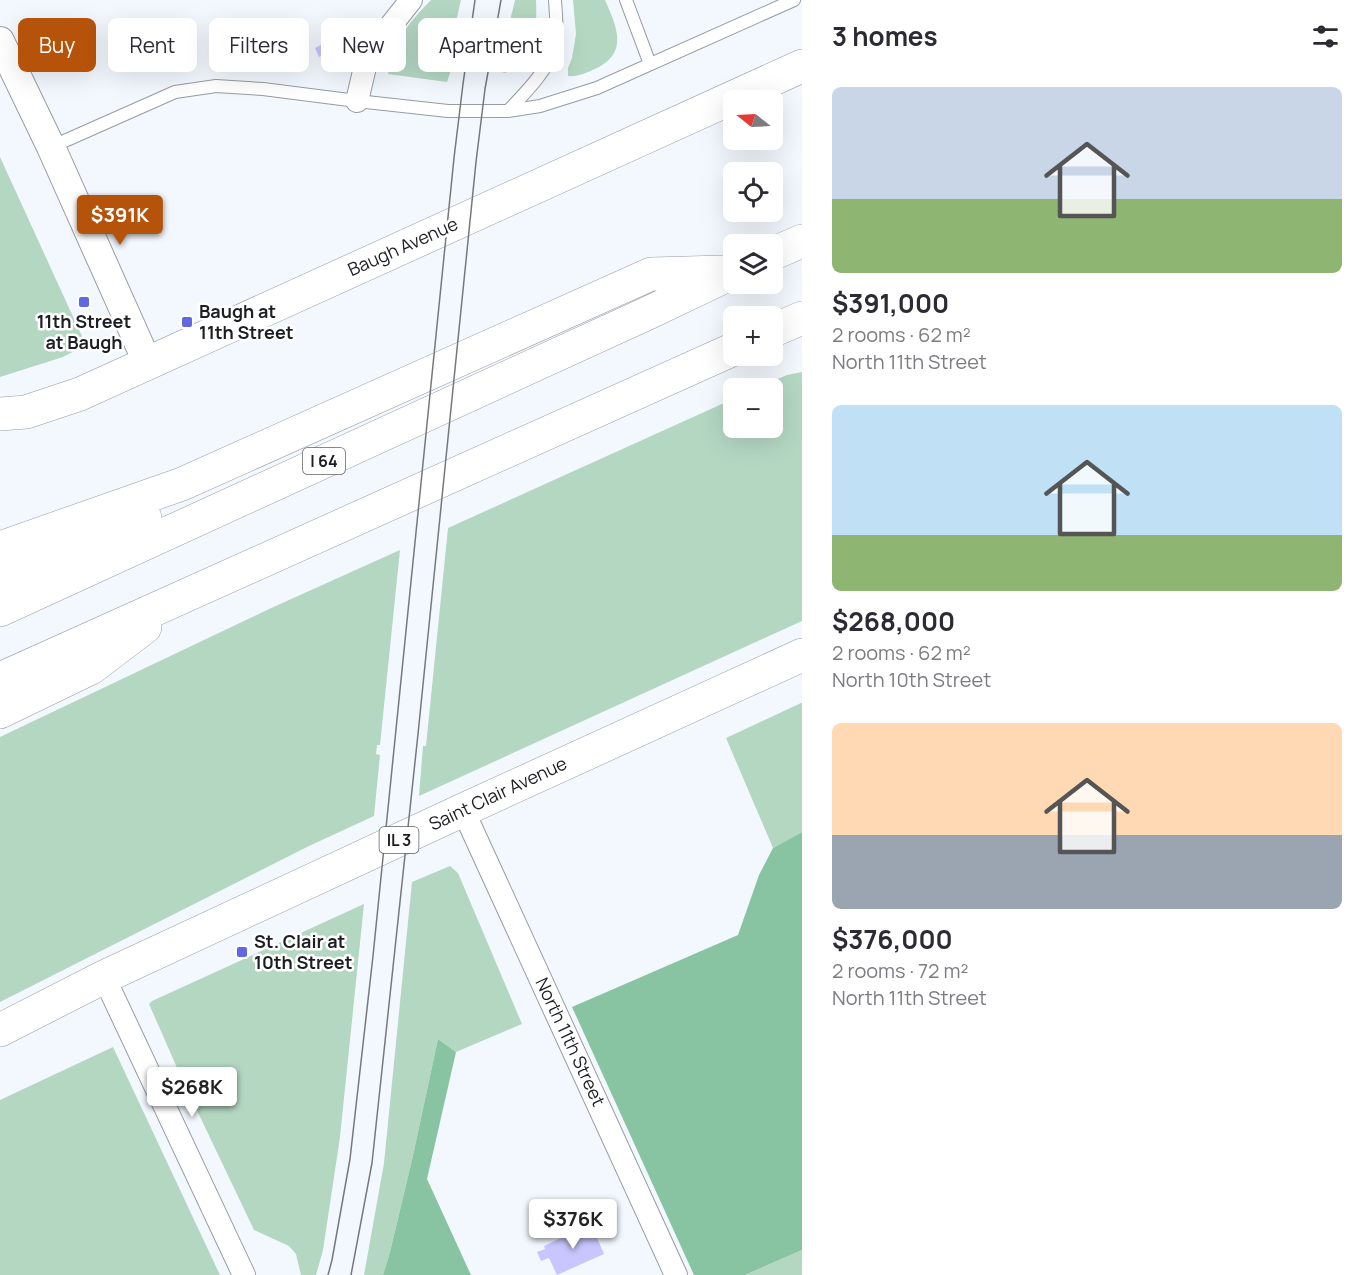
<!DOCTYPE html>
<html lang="en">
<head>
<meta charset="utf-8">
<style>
  :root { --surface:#fff; --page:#f7f7f7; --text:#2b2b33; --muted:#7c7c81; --accent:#b45309 }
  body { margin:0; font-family:Manrope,sans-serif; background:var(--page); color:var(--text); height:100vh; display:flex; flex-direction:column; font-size:22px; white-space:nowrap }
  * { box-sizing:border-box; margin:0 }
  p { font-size:20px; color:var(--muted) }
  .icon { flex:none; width:33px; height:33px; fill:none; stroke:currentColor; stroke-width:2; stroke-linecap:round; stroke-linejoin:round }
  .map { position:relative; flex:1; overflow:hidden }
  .details { display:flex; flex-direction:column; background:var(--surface); width:570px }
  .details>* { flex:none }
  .top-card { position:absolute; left:18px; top:18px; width:570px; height:54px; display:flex; gap:12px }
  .needle { width:39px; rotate:288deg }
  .tools { position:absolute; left:723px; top:90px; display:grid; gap:12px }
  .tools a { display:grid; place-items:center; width:60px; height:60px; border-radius:9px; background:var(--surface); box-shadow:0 6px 24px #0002; font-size:30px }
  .price { position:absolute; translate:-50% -51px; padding:0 14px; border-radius:6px; background:#fff; color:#222; font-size:20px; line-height:39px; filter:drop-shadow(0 2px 3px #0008) }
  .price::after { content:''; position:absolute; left:50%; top:36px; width:18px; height:14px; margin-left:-9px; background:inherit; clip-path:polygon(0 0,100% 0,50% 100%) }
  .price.selected { background:var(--accent); color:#fff }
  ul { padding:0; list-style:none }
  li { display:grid; align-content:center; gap:12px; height:318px; padding:0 30px }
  li span { display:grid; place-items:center; height:186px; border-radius:9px; color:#555 }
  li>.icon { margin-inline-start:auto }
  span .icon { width:108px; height:108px; fill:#fffc; stroke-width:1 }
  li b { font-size:26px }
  h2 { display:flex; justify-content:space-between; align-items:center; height:72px; padding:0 30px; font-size:26px }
  .chip { padding:0 21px; border-radius:9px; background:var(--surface); box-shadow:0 6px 24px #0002; font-size:21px; line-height:54px }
  .chip.selected { background:var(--accent); color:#fff }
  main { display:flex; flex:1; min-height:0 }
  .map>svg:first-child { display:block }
  .green { fill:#b4d7c2 }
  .forest { fill:#88c4a2 }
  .building { fill:#c9c6ff }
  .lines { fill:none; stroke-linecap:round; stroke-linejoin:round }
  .service-casing { stroke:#979ca3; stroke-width:14 }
  .minor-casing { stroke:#979ca3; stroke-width:24 }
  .tertiary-casing { stroke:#979ca3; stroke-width:30 }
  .primary-casing { stroke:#979ca3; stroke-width:34 }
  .motorway-casing { stroke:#979ca3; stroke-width:34 }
  .service { stroke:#fff; stroke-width:12 }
  .minor { stroke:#fff; stroke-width:22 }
  .tertiary { stroke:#fff; stroke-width:28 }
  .primary { stroke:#fff; stroke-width:33 }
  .motorway { stroke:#fff; stroke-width:33 }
  .tram { stroke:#75787c; stroke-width:1.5 }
  .poi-dot { fill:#6168e0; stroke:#fff; stroke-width:2 }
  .labels { text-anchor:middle; stroke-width:5; stroke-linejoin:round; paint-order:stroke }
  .shield { fill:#fff; stroke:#606264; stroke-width:1.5 }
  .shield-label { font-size:16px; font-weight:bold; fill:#1c1e21 }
  .street-label { font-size:18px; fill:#1c1e21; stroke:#fff }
  .poi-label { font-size:18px; font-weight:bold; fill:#1c1e21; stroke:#fff; text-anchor:start }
</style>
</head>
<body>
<main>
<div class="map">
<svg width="802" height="1275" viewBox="0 0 802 1275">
  <rect width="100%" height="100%" fill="#f3f8fe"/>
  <!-- green -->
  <path class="green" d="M431,0H461L455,26L451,70L447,82L388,74C390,68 390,61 392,55C400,33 415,16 431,0Z
    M515,0H536C537,23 536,38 521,56C514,64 517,68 505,73L498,71Z
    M573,0H605C617,27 629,53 595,69C586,73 578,77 568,76V68L572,58L576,34Z
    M0,157L86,345L63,357L0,377Z
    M802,372V621L419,796L423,746H426L448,528L733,399L734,428H772V388H757L787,375Z
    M400,550L380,745H377L376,754L380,755L374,816L309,846L0,1002V737L269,609Z
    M801,703H802V832L773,848L726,738Z
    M450,866L458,873L522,1024L456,1052L438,1039L412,1160L390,1252L383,1275H364L384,1163L412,882Z
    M364,904L340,1137L323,1250L316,1275H301L296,1254L289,1246L254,1230L182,1079L149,1004L152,1001Z
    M113,1047L220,1275H0V1100Z
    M802,1250V1275H745Z"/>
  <!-- forest -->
  <path class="forest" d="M802,832V1250L745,1275H694L572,1007L738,935L759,875L773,848Z
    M438,1039L456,1052L427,1179L471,1275H383L390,1252L412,1160Z"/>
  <!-- building -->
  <path class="building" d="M331,40L335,50L319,57L315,48Z
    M591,1224L604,1254L557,1275L549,1258L541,1261L537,1252L545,1249L544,1246Z"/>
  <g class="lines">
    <defs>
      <path id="service" d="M626,0L650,64
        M508,111C524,94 548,71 554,47C558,32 556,15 555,0
        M51,147L175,92L216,86L263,89L357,101L448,111H508L540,106L597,88L794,0"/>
      <path id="minor" d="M357,101L365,67L377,43L411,0
        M463,810L676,1275
        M104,977L244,1275"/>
      <path id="tertiary" d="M0,41L51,147L148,364"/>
      <path id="primary" d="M0,414L26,412L80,394L802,66
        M0,1030L104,977L463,810L802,655"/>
      <path id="motorway" d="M772,254L802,241
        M772,331L802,318
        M0,548L182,484L651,274L723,272
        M0,582L145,518
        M0,610L648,313L734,272
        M0,679L734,349
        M0,712L91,668L145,627"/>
    </defs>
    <!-- service casing -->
    <use href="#service" class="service-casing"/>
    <!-- minor casing -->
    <use href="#minor" class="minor-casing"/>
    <!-- tertiary casing -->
    <use href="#tertiary" class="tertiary-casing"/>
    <!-- primary casing -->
    <use href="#primary" class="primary-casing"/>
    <!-- motorway casing -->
    <use href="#motorway" class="motorway-casing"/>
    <!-- service -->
    <use href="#service" class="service"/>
    <!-- minor -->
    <use href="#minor" class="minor"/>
    <!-- tertiary -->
    <use href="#tertiary" class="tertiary"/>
    <!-- primary -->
    <use href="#primary" class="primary"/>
    <!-- motorway -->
    <use href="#motorway" class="motorway"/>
    <!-- tram -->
    <path class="tram" d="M328,1275L332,1260L350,1159L373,956L454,158L463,84L475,0
      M351,1275L372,1163L418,734L476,162L485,89L501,0"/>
  </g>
  <!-- markers -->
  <g class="poi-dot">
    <rect x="78" y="296" width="12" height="12" rx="3"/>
    <rect x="181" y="316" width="12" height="12" rx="3"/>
    <rect x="236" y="946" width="12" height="12" rx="3"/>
  </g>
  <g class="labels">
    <!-- shield labels -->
    <g class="shield">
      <rect x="303" y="448" width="42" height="26" rx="4.5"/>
      <rect x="379.5" y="827" width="39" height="26" rx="4.5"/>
    </g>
    <g class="shield-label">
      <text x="324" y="467">I 64</text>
      <text x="399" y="846">IL 3</text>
    </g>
    <!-- street labels -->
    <g class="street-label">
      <text transform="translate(403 247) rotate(-24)" y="6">Baugh Avenue</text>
      <text transform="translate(498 794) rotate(-25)" y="6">Saint Clair Avenue</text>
      <text transform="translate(570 1042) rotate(65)" y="6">North 11th Street</text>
    </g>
    <!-- poi labels -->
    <g class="poi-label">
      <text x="199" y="318">Baugh at<tspan x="199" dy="21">11th Street</tspan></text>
      <text x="84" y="328" text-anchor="middle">11th Street<tspan x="84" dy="21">at Baugh</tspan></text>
      <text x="254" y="948">St. Clair at<tspan x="254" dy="21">10th Street</tspan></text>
    </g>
  </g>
</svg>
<div class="tools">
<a><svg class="needle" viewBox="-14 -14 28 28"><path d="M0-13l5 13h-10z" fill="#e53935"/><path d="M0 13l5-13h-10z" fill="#7c7c81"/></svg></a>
<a><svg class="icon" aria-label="locate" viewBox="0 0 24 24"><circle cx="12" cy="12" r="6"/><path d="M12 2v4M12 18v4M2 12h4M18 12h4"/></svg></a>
<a><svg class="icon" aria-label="layers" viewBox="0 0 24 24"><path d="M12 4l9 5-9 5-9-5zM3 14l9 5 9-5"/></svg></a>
<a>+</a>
<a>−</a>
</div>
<b class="price selected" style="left:120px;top:246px">$391K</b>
<b class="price" style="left:192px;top:1118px">$268K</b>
<b class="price" style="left:573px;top:1250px">$376K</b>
<div class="top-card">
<a class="chip selected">Buy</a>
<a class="chip">Rent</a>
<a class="chip">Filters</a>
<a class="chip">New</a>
<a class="chip">Apartment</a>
</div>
</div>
<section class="details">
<h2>3 homes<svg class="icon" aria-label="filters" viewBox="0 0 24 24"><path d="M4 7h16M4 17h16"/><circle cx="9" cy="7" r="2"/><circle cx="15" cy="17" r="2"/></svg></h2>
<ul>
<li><span style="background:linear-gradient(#c9d6e8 60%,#8fb573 0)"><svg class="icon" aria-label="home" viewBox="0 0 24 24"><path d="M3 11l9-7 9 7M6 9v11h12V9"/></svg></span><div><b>$391,000</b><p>2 rooms · 62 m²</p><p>North 11th Street</p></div></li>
<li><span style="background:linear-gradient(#bfe0f5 70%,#8fb573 0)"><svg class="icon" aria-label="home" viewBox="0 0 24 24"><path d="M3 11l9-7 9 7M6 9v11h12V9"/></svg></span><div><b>$268,000</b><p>2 rooms · 62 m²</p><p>North 10th Street</p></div></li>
<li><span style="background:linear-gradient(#ffd9b3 60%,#9aa5b1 0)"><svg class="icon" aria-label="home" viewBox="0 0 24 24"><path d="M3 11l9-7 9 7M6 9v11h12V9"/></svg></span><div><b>$376,000</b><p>2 rooms · 72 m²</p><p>North 11th Street</p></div></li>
</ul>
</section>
</main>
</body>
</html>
